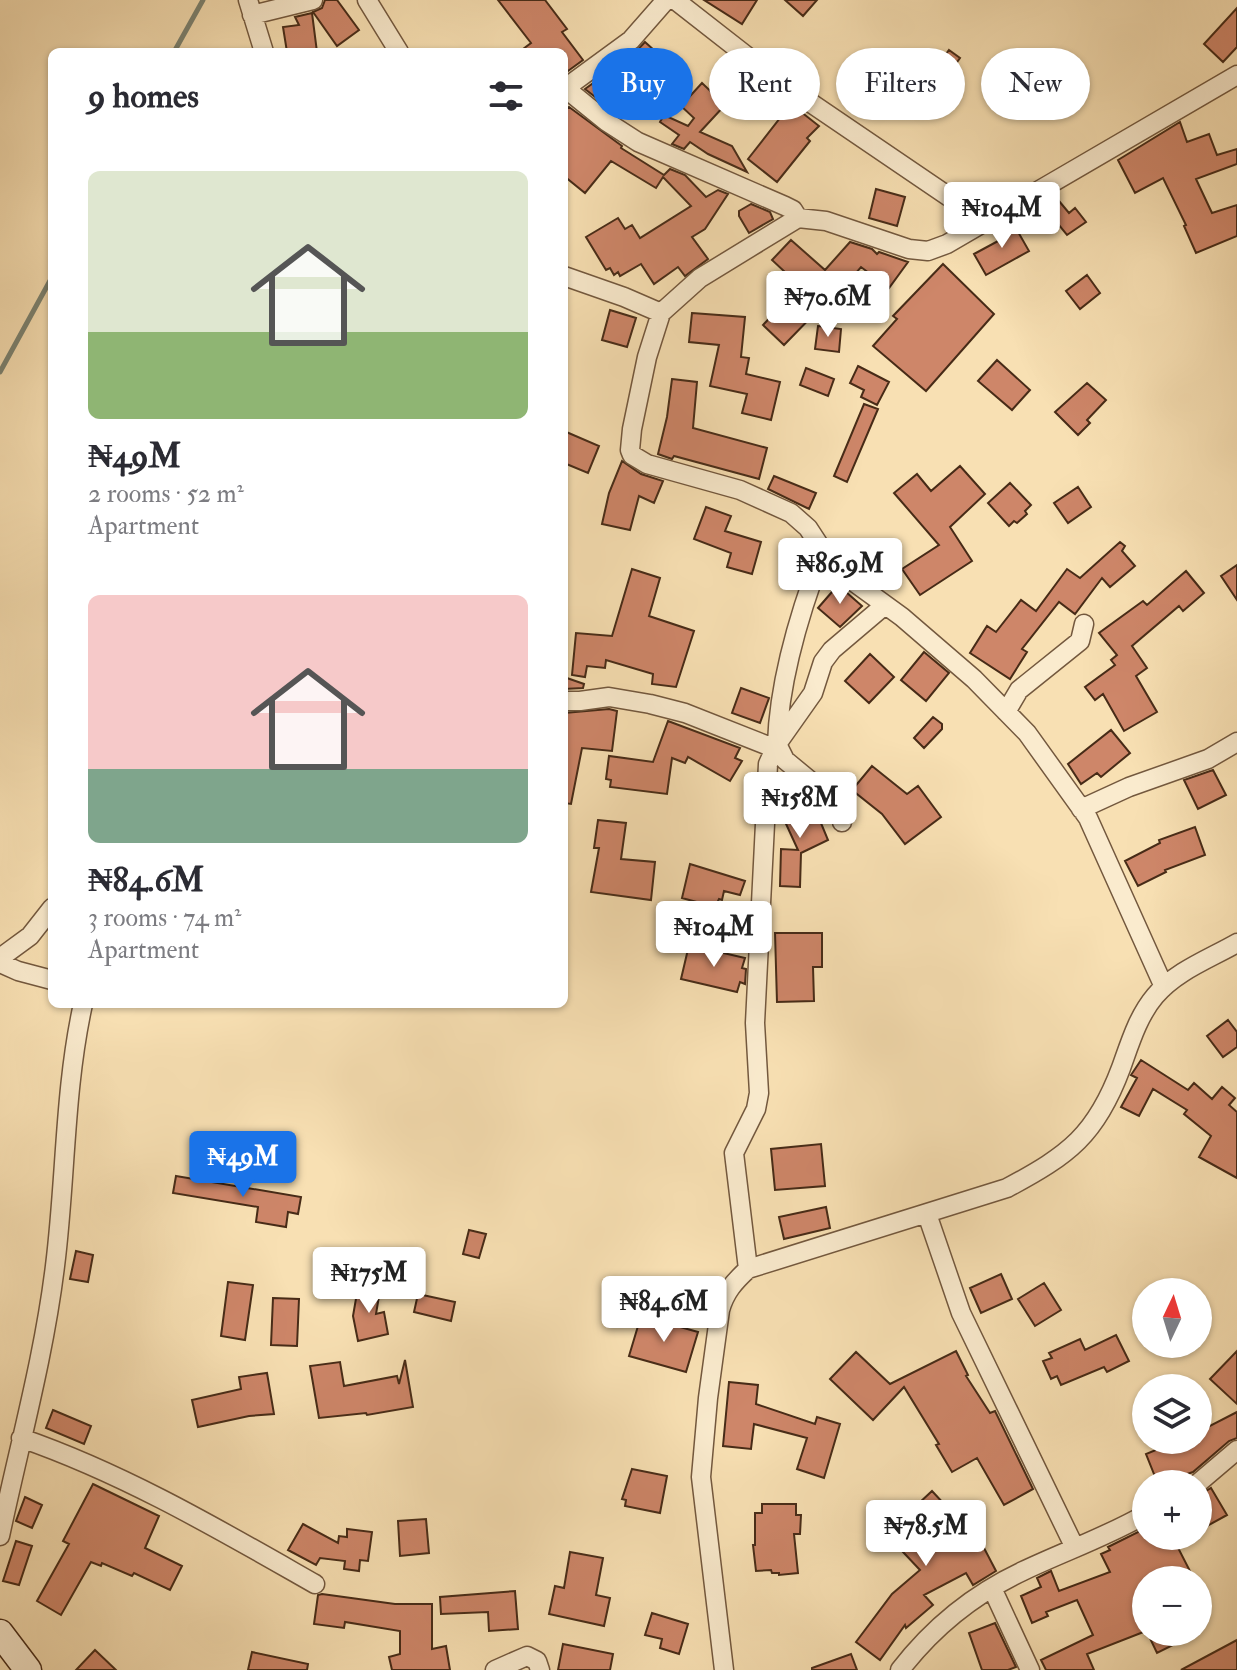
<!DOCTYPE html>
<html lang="en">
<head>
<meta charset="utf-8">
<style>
  :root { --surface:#fff; --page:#f7f7f7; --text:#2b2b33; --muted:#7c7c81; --accent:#1a73e8 }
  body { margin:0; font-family:"IM FELL Double Pica",serif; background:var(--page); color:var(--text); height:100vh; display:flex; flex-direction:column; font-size:30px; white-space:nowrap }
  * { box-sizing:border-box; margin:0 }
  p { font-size:26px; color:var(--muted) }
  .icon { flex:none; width:44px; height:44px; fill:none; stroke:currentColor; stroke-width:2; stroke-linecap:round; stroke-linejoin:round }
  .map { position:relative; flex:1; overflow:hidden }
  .sheet { position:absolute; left:48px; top:48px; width:520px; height:960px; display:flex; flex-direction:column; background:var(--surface); border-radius:12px; box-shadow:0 2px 6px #0004 }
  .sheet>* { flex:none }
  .top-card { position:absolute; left:592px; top:48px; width:524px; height:72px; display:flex; gap:16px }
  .needle { width:52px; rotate:4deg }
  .tools { position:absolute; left:1132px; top:1278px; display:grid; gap:16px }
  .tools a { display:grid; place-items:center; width:80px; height:80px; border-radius:50%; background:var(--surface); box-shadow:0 2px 6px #0004; font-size:40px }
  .price { position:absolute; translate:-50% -68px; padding:0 18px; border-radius:8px; background:#fff; color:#222; font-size:26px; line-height:52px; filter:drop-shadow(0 2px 4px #0008) }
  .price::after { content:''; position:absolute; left:50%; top:48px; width:24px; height:18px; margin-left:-12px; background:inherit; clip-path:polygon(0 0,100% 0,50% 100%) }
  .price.current { background:var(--accent); color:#fff }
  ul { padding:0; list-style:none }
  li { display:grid; align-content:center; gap:16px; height:424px; padding:0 40px }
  li span { display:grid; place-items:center; height:248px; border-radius:12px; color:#555 }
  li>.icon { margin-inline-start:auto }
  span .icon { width:144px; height:144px; fill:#fffc; stroke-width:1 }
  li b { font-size:34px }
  h2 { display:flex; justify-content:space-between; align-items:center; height:96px; padding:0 40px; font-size:34px }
  .tag { padding:0 28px; border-radius:36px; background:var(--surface); box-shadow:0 2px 6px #0004; font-size:28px; line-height:72px }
  .tag.current { background:var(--accent); color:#fff }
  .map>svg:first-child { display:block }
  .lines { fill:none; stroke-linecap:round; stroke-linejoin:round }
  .stream { stroke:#7b8372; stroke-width:5 }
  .building { fill:#ce8669; stroke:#472b17; stroke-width:2 }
  .street-casing { stroke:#73583e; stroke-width:21 }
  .secondary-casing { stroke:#472b17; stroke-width:29 }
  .street { stroke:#faebce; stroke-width:18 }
  .secondary { stroke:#faebce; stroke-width:26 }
</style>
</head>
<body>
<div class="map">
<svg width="1237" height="1670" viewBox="0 0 1237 1670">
  <rect width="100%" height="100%" fill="#f8e0b3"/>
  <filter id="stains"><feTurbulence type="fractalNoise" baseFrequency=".0025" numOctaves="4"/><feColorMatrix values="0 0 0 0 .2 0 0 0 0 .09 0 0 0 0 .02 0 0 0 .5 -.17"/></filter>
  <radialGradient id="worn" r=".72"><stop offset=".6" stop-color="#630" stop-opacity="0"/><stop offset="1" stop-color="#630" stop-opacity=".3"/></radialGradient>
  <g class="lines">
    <!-- stream -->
    <path class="stream" d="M174,52L203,0
      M0,372L52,277"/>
  </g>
  <!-- building -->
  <path class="building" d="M325,0H337L359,30L337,46L313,12L322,8Z
    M498,0H545L567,29L562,32L583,60L568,71L564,66V52H519L531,43Z
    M704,0H757L742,24Z
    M785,0H817L803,16Z
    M1237,8V47L1223,62L1204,44Z
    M312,13L317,52H287L283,27L299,25L295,17Z
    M645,42L665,60L617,114L585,89L607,73L611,78Z
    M949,50L960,58L952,69L941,61Z
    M702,83L725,105L700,132L732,146L747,172L708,154L690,142L684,149L672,144L679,135L660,122L664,115L688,126L694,118L681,106Z
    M791,104L819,126L807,138L810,141L777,182L748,159Z
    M569,107L622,146L621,148L664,175L670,169L685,175L706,197L718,190L728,194L705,229L692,237L708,259L685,276L678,267L654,284L641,264L620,276L618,272L614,275L610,268L606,270L586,237L618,218L625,229L632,225L640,238L691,206L663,177L656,188L611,161L585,193L564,176V111Z
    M1180,122L1187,142L1209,134L1217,155L1237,149V164L1196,179L1212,213L1237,205V236L1196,253L1184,226L1186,225L1163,178L1135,193L1118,160Z
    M876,189L905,197L897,226L869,218Z
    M1054,195L1069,213L1075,208L1086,222L1067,235L1041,203Z
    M751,204L770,212L773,219L749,233L739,216V211Z
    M1008,222L1013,232L1017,230L1029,251L986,275L974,254L1000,240L995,230Z
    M791,240L825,270L850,242L872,249L877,254L879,252L908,262L889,288L861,267L819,316L820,308L784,345L763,325L800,286L772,260Z
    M943,264L994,314L926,391L873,346L897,319L893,316Z
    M1087,275L1100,293L1080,309L1066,291Z
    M610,310L636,318L627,347L602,340Z
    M692,313L745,317L741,357L749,358L746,374L780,382L771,420L742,413L747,394L710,386L719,345L689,342Z
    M818,326L841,329L839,352L815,349Z
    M997,360L1030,390L1012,410L978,381Z
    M858,366L889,382L877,405L861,397L864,390L850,383Z
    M806,368L834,379L828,396L800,385Z
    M672,379L697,382L693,428L767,448L759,479L674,456L672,459L658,454L667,417Z
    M1087,383L1106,400L1087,420L1090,423L1078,435L1055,412Z
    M864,404L878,409L847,482L834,476Z
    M564,431L599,446L588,473L564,463Z
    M622,461L641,474L663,481L654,503L639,496L630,530L602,524L609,493Z
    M960,466L985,494L950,527L972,561L920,595L902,569L939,545L894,493L917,474L931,491Z
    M774,476L816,493L809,509L768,489Z
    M1010,483L1031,505L1025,511L1027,514L1017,523L1014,521L1009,526L988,503Z
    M1078,487L1091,507L1068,523L1054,503Z
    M706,507L731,516L725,531L761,542L752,574L727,567L731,553L694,539Z
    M1120,542L1125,546L1122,551L1135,566L1110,587L1102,578L1075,614L1059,602L1022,649L1027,652L1010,679L970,653L987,626L996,632L1021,600L1036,611L1067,569L1080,578Z
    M879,551L896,570L884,580L868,560Z
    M1237,565V600L1221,576Z
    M632,569L660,578L649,616L694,631L676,687L652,684L653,674L606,660L605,668L587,666L585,677L572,675L576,633L612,636Z
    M1186,571L1204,593L1183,611L1179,606L1132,646L1147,668L1136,676L1157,712L1124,731L1103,694L1095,700L1085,687L1115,665L1111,660L1117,655L1099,633L1143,601L1147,605Z
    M838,585L862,606L840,627L818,608Z
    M924,652L949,673L926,701L901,680Z
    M870,654L894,677L869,703L845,681Z
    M564,677L584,684L583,688L564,689Z
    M741,688L769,698L760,723L732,713Z
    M609,709L617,711L612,751L582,748L571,804L564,803V713Z
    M933,717L942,724V729L924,748L914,738Z
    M668,721L740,748L735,758L742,761L730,781L688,757L685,763L672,758L667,794L610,787L611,780L606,779L609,756L653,762Z
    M1111,730L1130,753L1101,777L1097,773L1081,784L1068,764Z
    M872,766L907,794L918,786L941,817L905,844L882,814L852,790Z
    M1213,770L1226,795L1198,809L1184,780Z
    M811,799L828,840L801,853L800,887L780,886L781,849L798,850L781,813Z
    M598,820L626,823L621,859L655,862L651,900L591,892L599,848H594Z
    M1195,827L1205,855L1165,870L1166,872L1138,886L1125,861L1160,843L1159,840Z
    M690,864L745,881L740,895L724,891L722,900L719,899L715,907L682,898Z
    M775,933H822V967H813L814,1001L777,1002Z
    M689,945L745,958L742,968L746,969L745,984L740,982L737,992L681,979Z
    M1228,1020L1237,1032V1047L1223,1057L1207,1036Z
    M1141,1060L1188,1090L1194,1083L1212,1099L1222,1087L1235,1098L1229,1105L1237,1112V1178L1199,1157L1211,1136L1184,1114L1187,1110L1153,1089L1139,1116L1121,1107L1137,1078L1131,1075Z
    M821,1144L825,1186L775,1190L771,1149Z
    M176,1176L301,1197L298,1214L288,1212L286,1227L256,1222L258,1207L173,1193Z
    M826,1207L830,1228L784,1239L779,1217Z
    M469,1230L486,1234L479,1258L463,1254Z
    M76,1251L93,1255L88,1282L70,1279Z
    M1001,1274L1012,1299L981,1313L970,1288Z
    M228,1282L253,1285L245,1340L221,1336Z
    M1044,1283L1061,1310L1035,1326L1018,1299Z
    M358,1287L380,1290L376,1314L384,1312L388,1334L358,1341L353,1316Z
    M418,1294L455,1302L451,1321L414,1312Z
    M273,1298L299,1299L297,1346L271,1345Z
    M641,1316L698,1332L686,1372L629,1356Z
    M1116,1335L1129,1361L1107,1372L1104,1367L1061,1385L1057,1376L1051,1379L1043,1361L1052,1358L1049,1353L1080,1339L1085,1350Z
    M956,1351L968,1375L966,1376L990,1413L995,1411L1033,1489L1004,1505L977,1458L952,1472L936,1445L939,1444L904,1387L873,1420L830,1379L856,1352L890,1384Z
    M1237,1351V1404L1210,1379Z
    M405,1360L413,1407L367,1415L366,1413L319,1418L310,1366L340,1362L344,1386L397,1376L399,1384Z
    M267,1373L274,1414L249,1416L198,1427L192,1400L241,1389L239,1377Z
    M729,1382L758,1385L756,1404L815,1424L817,1417L840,1424L824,1478L797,1469L807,1438L754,1424L751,1449L723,1446Z
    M1198,1408L1208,1427L1237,1412V1438L1229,1441L1193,1472L1158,1484L1146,1454L1180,1440H1198Z
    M53,1410L91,1426L84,1444L46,1428Z
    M632,1469L667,1476L660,1513L625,1506L626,1500L622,1499Z
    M93,1484L159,1516L145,1548L182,1566L170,1590L134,1573L132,1576L102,1563L101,1566L91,1562L61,1615L37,1601L69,1544L63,1541Z
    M1211,1488L1227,1515L1198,1531V1496Z
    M932,1491L983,1546L996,1571L973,1585L966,1573L924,1595L933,1605L906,1628L905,1625L880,1660L856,1642L892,1594L920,1570L886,1534Z
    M25,1497L42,1505L32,1528L16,1521Z
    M762,1504H796V1515H801L800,1534H794L798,1573L779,1575V1573H772L771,1570L756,1571L753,1545H755V1513H762Z
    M426,1519L429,1553L400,1556L398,1521Z
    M303,1524L338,1543L339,1536L347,1537V1529L372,1532L368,1561L360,1560L359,1571L344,1569L345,1561L320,1558L316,1565L288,1550Z
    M1146,1528V1536H1172L1192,1575L1182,1580H1146V1631L1087,1654L1094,1670H1046L1041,1660L1093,1635L1077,1600L1046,1612L1048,1616L1032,1623L1021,1596L1041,1587L1037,1578L1051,1571L1059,1591L1110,1572L1101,1554L1110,1550L1108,1547Z
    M16,1541L32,1546L19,1585L3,1581Z
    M570,1552L603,1558L596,1595L610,1598L604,1626L549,1614L555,1586L564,1588Z
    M515,1591L518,1629L489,1631L488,1612L441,1614L440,1597Z
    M322,1594L395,1604H432V1649L446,1646L450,1670H392L389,1657L400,1654V1631L345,1622L344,1628L314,1624L318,1595Z
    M652,1613L688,1624L679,1654L660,1648L662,1639L645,1635Z
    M995,1623L1016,1667L1008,1670H982L969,1633Z
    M1147,1632H1175L1179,1642L1157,1653Z
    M1237,1640V1670H1181Z
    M563,1644L613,1654L610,1670H558Z
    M95,1650L116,1670H76Z
    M252,1652L308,1664L307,1670H248Z
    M851,1654L857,1670H812V1668Z"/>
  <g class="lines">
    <defs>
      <path id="street" d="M248,0L264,52
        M367,0L399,52
        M675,0L780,82L986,222
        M252,15L313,0
        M565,88L607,122L638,142L785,206L793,210L798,218
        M564,89L631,40L666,0
        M564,276L624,297L661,313L647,357L632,429L630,450L632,455L647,464L740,490L791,513L808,528L823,551L847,577L902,617L974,679L1027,733L1088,818L1164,987
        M661,313L700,278L798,218L826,221L909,249L928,251L947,244L1237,75
        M564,701H580L609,697L650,704L685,713L766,745L777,744C779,680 800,611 823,551
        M1006,712L1019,690L1080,641L1084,624
        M777,744L785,760L843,808L842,822
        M1081,809L1129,787L1208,759L1237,742
        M0,958L30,936L52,908
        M0,963L18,971L52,980
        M927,1214L961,1313L1075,1548
        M748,1269L734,1153L756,1109L759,1093L755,1023L768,764L777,744L813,693L823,662L832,650L885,605
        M21,1438C125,1474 220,1530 315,1584
        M1197,1484L1237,1450
        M0,1536C19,1446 44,1357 55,1266C66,1179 64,1090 83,1004
        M992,1588L1030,1670
        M495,1670L527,1656L537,1661L540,1670
        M724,1670L701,1477L708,1398L720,1310C725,1292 734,1282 748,1269L1007,1188C1069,1155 1096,1135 1121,1068C1130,1043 1138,1016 1155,996C1176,971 1209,959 1237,943
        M900,1670C933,1627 974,1594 1023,1571C1065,1551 1106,1537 1146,1514"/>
      <path id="secondary" d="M0,1633L28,1670"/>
    </defs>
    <!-- street casing -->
    <use href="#street" class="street-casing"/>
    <!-- secondary casing -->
    <use href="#secondary" class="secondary-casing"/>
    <!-- street -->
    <use href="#street" class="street"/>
    <!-- secondary -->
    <use href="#secondary" class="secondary"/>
  </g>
  <rect width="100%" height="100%" filter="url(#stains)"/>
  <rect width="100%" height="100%" fill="url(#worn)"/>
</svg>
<div class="tools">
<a><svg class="needle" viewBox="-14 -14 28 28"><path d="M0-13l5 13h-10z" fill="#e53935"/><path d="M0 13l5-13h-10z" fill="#7c7c81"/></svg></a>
<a><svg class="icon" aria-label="layers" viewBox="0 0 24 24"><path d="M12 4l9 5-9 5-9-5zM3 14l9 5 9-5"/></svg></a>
<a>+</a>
<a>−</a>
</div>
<b class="price" style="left:1002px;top:250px">₦104M</b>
<b class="price" style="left:828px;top:339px">₦70.6M</b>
<b class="price" style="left:840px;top:606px">₦86.9M</b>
<b class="price" style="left:800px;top:840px">₦158M</b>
<b class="price" style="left:714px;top:969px">₦104M</b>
<b class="price current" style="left:243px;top:1199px">₦49M</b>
<b class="price" style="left:369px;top:1315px">₦175M</b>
<b class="price" style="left:664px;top:1344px">₦84.6M</b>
<b class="price" style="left:926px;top:1568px">₦78.5M</b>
<div class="top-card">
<a class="tag current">Buy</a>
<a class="tag">Rent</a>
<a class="tag">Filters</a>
<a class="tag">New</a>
</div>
<section class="sheet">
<h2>9 homes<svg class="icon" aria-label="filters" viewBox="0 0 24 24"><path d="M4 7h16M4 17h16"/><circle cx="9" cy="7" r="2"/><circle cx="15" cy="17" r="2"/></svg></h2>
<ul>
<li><span style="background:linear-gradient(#dfe7d0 65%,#8fb573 0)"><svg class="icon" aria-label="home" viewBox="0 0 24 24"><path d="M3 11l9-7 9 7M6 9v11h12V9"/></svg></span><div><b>₦49M</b><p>2 rooms · 52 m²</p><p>Apartment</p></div></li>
<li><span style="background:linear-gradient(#f6c9c9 70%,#7fa58c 0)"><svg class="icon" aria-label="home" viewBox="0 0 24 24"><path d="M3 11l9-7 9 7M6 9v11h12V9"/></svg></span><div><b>₦84.6M</b><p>3 rooms · 74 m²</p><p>Apartment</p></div></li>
</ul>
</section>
</div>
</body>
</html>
